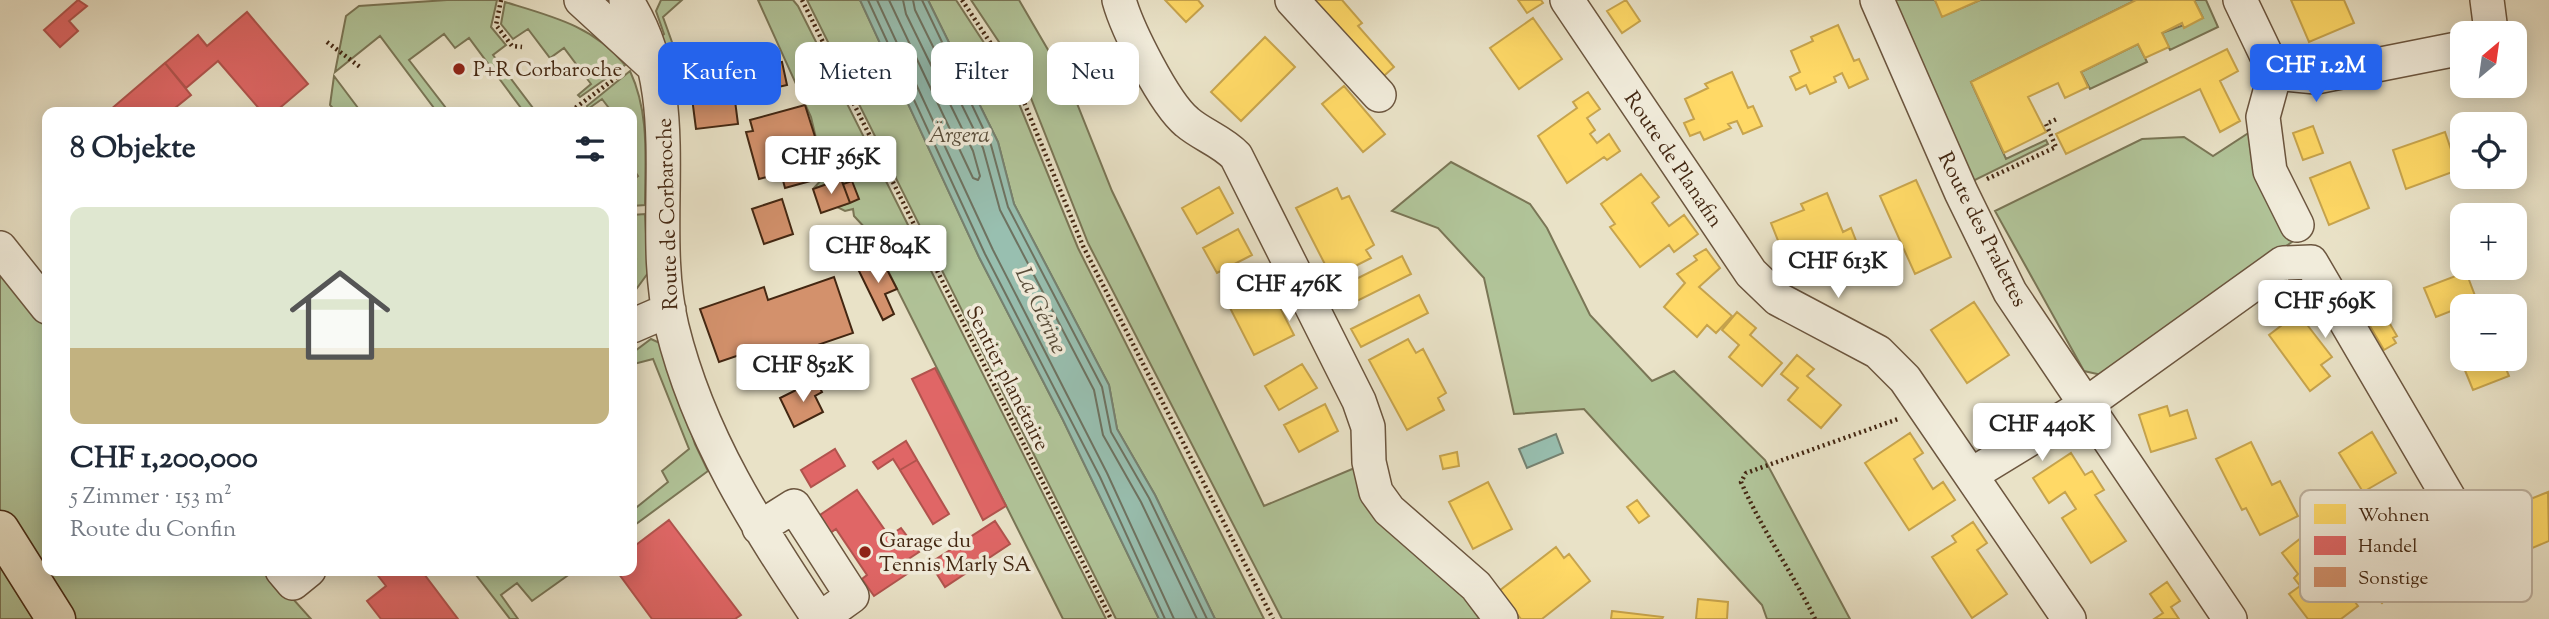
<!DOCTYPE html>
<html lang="de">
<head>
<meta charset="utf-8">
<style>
  :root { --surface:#fff; --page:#f6f6f7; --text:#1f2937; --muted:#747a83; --line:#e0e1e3; --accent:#2563eb }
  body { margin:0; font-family:"Sorts Mill Goudy",serif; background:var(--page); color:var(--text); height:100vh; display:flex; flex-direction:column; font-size:26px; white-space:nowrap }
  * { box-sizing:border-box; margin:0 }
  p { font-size:23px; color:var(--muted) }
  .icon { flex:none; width:38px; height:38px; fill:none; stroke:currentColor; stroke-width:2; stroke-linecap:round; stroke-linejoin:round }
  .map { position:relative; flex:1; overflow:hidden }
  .sheet { position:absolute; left:42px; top:107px; width:595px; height:469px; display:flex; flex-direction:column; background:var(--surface); border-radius:14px; box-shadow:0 4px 18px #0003 }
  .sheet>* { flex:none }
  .guide { position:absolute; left:658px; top:42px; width:665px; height:63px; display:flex; gap:14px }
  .needle { width:46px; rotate:29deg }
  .tools { position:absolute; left:2450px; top:21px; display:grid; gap:14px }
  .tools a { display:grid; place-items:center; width:77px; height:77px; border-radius:14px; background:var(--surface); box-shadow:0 4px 18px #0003; font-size:35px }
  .price { position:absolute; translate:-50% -60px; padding:0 16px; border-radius:7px; background:#fff; color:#222; font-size:23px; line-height:46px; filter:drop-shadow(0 2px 4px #0008) }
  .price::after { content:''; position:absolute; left:50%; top:42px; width:21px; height:16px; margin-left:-10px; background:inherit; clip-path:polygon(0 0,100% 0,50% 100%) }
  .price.selected { background:var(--accent); color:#fff }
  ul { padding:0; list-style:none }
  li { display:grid; align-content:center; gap:14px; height:371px; padding:0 28px }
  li+li { border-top:2px solid var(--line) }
  li span { display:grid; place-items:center; height:217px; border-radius:14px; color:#555 }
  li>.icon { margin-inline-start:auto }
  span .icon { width:126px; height:126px; fill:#fffc; stroke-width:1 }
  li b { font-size:30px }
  h2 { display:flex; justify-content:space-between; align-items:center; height:84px; padding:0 28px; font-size:30px }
  .pill { padding:0 24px; border-radius:14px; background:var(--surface); box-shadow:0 4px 18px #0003; font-size:24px; line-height:63px }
  .pill.selected { background:var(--accent); color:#fff }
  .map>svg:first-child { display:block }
  .green { fill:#b1c499; stroke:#7a7656; stroke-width:2 }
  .water { fill:#98bfb0; stroke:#768271; stroke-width:2 }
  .homes { fill:#ffd966; stroke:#c7a44d; stroke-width:2 }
  .shops { fill:#e06666; stroke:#b1534d; stroke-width:2 }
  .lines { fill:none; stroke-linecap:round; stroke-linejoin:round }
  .shore { stroke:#6e7361; stroke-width:2 }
  .building { fill:#d3916c; stroke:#432712; stroke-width:2 }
  .minor-casing { stroke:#6c563f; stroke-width:36 }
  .major-casing { stroke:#432712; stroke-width:41 }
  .path { stroke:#432712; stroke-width:4.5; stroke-dasharray:2 3.5; stroke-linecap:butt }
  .minor { stroke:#f1ecdb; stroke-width:33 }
  .major { stroke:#e9e2c7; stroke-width:38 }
  .poi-dot { fill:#8f2418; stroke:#f1ecdb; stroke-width:2.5 }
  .labels { text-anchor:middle; stroke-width:7; stroke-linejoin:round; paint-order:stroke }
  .poi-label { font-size:21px; fill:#432712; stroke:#f1ecdb; text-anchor:start }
  .street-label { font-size:21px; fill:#432712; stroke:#f1ecdb }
  .water-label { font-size:23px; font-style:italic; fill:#584d3a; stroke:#f1ecdb }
  .key { fill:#f1ecdb; stroke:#bdb19f; stroke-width:2 }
  .key-label { font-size:19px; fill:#432712 }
</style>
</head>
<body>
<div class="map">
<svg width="2549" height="619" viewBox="0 0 2549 619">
  <rect width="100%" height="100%" fill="#e9e2c7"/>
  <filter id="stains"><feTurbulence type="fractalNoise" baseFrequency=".00286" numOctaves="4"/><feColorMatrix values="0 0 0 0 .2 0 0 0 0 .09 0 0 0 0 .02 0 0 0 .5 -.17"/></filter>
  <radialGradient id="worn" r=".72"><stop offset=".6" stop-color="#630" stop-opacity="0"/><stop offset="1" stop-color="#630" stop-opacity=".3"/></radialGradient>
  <!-- green -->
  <path class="green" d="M447,0H497L491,27L506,45L493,55L536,112H524L469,38L455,48L444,34L409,60L449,112H437L380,36L335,72L346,16L359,6Z
    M661,0H682L663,17L677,56L665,55L658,38L664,34L656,11Z
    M758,0H793L798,6L1106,619H1063L868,231L854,216L853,209L845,211L837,207L849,203L842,179L813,189L825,176L811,117Z
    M807,0H860L862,4L979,257L1063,420L1159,619H1116Z
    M928,0H956L1011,84L1078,248L1264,619H1215L1155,495L1117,429L1109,385L1014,204L998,142Z
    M971,0H1019L1072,91L1112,191L1264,506L1357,467L1491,619H1282L1088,243L1023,78Z
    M1893,0H1935L1943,16L1980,0H2136L1971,82L2006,159L2046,140L2048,144L1973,181Z
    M2194,0H2206L2218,27L2170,50L2162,33L2203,18Z
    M505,2C551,16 594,26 625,65L580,97L578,95L591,84L564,48L550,58L528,29L513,39L501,24Z
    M2138,44L2147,62L2090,89L2081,72Z
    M630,71C650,114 645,159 645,205L632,206V181L638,176L632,167V112H612L602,99L588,109L587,106Z
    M334,76L361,112H336L330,105Z
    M2250,132L2296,239L2106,376L2084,371L1995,211L2142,139L2184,137L2213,156Z
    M1451,162L1530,204L1547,228L1590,315L1652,381L1674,371L1765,460L1850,619H1767L1762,605L1584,409L1514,414L1484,278L1438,228L1392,211Z
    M645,214L648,273L632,295V263L636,259L632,254V215Z
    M0,261L47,315V570L268,571L311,619H68L0,511Z
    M651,339L662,344L695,444L708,471L632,527V511L668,482L662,471L689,449L653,359L634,364L635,351Z
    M0,567L33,619H0Z
    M473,571H574L532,601L517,583L501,595L518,619H510Z"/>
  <!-- water -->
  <path class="water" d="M860,0H928L998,142L1014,204L1109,385L1117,429L1155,495L1215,619H1159L1063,420L979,257Z
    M1556,434L1563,453L1527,468L1519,449Z"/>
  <!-- homes -->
  <path class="homes" d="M1165,0H1198L1203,6L1186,22Z
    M1304,0H1342L1362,23L1358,26L1394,67L1377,82Z
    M1518,0H1541L1543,3L1527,13Z
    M1626,0L1640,21L1622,33L1607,11Z
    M1935,0H1980L1942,17Z
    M2136,0H2194L2203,18L2184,28L2182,23L2162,33L2169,47L2145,58L2138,44L2081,72L2088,87L2065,98L2058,83L2028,97L2046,132L2004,153L1971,82Z
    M2291,0H2344L2354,23L2309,42Z
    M1533,18L1562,59L1519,89L1490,48Z
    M1838,25L1854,61L1859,59L1868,79L1849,88L1842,73L1834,77L1836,82L1810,94L1806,85L1796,90L1790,77L1800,72L1791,51L1813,41L1811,37Z
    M1265,37L1295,67L1241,121L1211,92Z
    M2227,49L2238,71L2220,81L2240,121L2220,132L2200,89L2066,154L2056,134Z
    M1732,72L1748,108L1753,106L1762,126L1743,134L1737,121L1728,124L1731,128L1704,140L1700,132L1690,136L1684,123L1694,119L1685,99L1708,88L1705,84Z
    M1344,86L1385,134L1363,152L1322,104Z
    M1588,92L1600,109L1587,118L1595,130L1590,134L1597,143L1609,134L1620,151L1607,160L1604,157L1567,183L1538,136L1577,108L1573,102Z
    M2313,126L2323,153L2303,160L2293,133Z
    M2445,132L2458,170L2406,189L2393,150Z
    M2350,162L2369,208L2329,225L2310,178Z
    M1641,174L1659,197L1652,203L1669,226L1684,215L1698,234L1674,252L1669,245L1640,267L1610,227L1615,224L1601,204Z
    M1916,180L1951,257L1915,274L1880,196Z
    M1219,187L1233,213L1197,234L1182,208Z
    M1337,188L1342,199L1349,196L1374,245L1366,250L1371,258L1332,278L1296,208Z
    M1827,193L1843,232L1851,228L1860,251L1839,259L1832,242L1787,263L1771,223L1804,210L1801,204Z
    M1238,229L1252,255L1217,273L1203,248Z
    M1706,249L1720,268L1699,287L1732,316L1716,333L1707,325L1697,337L1664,307L1685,283L1677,274L1697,260L1694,256Z
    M1402,256L1411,274L1343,308L1334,290Z
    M2466,272L2477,301L2436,317L2424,288Z
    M1268,284L1294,335L1254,355L1228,304Z
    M1419,295L1428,313L1361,347L1351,329Z
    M1974,302L2009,355L1967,383L1931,330Z
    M2379,305L2397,336L2393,338L2396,343L2384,350L2363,314Z
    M1737,312L1756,328L1750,335L1782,363L1762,386L1729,357L1739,345L1722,330Z
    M2298,313L2332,357L2321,365L2330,376L2310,391L2269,335Z
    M1408,339L1416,353L1423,349L1446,393L1438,398L1444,410L1407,430L1369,360Z
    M2462,343V359H2502L2509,376L2473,390L2455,346Z
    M1797,355L1814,369L1807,376L1841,405L1821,428L1788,400L1798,388L1781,374Z
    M1302,364L1317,388L1279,410L1265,386Z
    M1325,404L1338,431L1299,452L1284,425Z
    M2167,406L2170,416L2187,410L2196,438L2151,452L2139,415Z
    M2372,432L2396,473L2363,492L2339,453Z
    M1910,433L1923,453L1914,459L1933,489L1943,482L1955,500L1909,530L1865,463Z
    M2251,442L2272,485L2280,481L2298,516L2260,535L2246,508L2242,510L2216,459Z
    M1457,452L1459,466L1443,469L1440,456Z
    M2071,453L2085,475L2092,471L2104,490L2095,495L2126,541L2091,563L2062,518L2076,509L2065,492L2049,503L2033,478Z
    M1488,482L1512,529L1473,549L1449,502Z
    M2548,492L2549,541L2530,549L2513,506Z
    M1637,500L1649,516L1639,523L1627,507Z
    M1973,522L1987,543L1977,550L2007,594L1972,618L1932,557L1956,542L1952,536Z
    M2301,538L2317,560L2321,557L2358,606L2341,619H2308L2289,594L2300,586L2294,578L2298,574L2282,553Z
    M1556,547L1564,558L1569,554L1590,581L1542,619H1521L1499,591Z
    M2167,582L2180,601L2171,607L2179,619H2154L2163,613L2150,594Z
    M2379,584L2389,596L2382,603L2371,591Z
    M1698,599L1728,602L1727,619H1696Z
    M1612,611L1663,617L1662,619H1611Z"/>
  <!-- shops -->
  <path class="shops" d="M78,0L87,6L69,21L78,31L60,47L44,30Z
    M247,12L308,84L275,112H262L218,61L186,88L165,63L198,35L207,46Z
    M165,63L191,95L170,112H112L110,110Z
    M935,368L1006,506L983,520L912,379Z
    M906,441L917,460L900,470L893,459L878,469L873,462Z
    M835,449L845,466L811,487L801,470Z
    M917,460L949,514L933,524L900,470Z
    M857,490L889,536L901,528L919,552L904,562L910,572L874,596L862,579L867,575L836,529L823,538L811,521Z
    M669,520L741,615L735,619H652L616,570H632V548Z
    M995,521L1010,544L945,587L930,563Z
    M379,570H421L458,619H381L367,601L386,586L376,573Z"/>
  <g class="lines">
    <!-- shore -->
    <path class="shore" d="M868,0L985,254L1100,477L1165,619
      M877,0L993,250L1107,473L1174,619
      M889,0L973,178L978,180L980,176L973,151L906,14L903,0
      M913,0L915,10L983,148L1000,210L1094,390L1103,435L1141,502L1197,619
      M922,0L991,145L1008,207L1102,387L1111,432L1149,498L1207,619"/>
  </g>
  <!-- building -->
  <path class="building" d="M729,54L738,124L696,129L687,59Z
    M782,62L787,85L761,91L755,67Z
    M805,105L823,162L759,179L746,132L753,131L750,120Z
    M821,162L825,177L785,188L781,173Z
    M841,179L850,203L821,213L813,189Z
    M852,181L859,199L850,203L843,184Z
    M782,199L793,234L764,244L752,209Z
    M880,256L897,289L885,294L894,314L883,320L857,267Z
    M834,277L853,333L768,362L763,347L719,362L700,309L764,287L768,300Z
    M816,380L822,392L815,396L823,412L794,427L780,398Z"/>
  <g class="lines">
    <defs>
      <path id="minor" d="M581,0L652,65
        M626,0C690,98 646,219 672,327C699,437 757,526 819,619
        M1119,0C1127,29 1164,103 1187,122C1202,135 1222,141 1236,156L1359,401L1368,427L1369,462L1376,492L1389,510L1476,586L1501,619
        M1292,0L1379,95
        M1567,0L1751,273L1778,299L1878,352L1905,379L2069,619
        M1877,0L1961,192L2010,292L2230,619
        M2240,0L2275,73L2316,77L2462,48
        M2487,0L2491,31L2488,33
        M2275,73L2263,117L2270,171L2297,225
        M0,248L47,307
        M632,326L669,310
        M1971,475L2085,405L2283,263L2311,262L2498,582
        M759,528L794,506L852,596L820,619
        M282,570L293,583L309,570"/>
      <path id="major" d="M0,530L56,619"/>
    </defs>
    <!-- minor casing -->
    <use href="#minor" class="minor-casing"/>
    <!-- major casing -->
    <use href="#major" class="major-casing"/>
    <!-- path -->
    <path class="path" d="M501,0L496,25L512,46L522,47
      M802,0L1111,619
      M962,0L1015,80L1083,246L1273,619
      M327,42L360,67
      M571,111L621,74
      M1987,179L2056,147L2046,124L2059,118
      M1815,619C1792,572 1762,530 1741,482L1746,473L1898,419"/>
    <!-- minor -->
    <use href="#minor" class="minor"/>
    <!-- major -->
    <use href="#major" class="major"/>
  </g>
  <!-- markers -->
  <g class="poi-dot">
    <circle cx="459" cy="69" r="7"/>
    <circle cx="865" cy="552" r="7"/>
  </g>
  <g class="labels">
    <!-- poi labels -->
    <g class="poi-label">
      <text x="473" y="76">P+R Corbaroche</text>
      <text x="879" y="547">Garage du<tspan x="879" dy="24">Tennis Marly SA</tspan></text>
    </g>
    <!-- street labels -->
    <g class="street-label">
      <text transform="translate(1674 159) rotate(56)" y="7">Route de Planafin</text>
      <text transform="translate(667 214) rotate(-92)" y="7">Route de Corbaroche</text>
      <text transform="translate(1983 229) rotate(63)" y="7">Route des Pralettes</text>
      <text transform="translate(1008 378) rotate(63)" y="7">Sentier planétaire</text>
    </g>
    <!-- water labels -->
    <g class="water-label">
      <text x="959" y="142">Ärgera</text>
      <text transform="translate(1042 310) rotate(65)" y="8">La Gérine</text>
    </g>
  </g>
  <!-- legend -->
  <rect x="2300" y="490" width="232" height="112" rx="10" class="key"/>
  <rect x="2314" y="504" width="32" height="20" fill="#ffd966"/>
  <rect x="2314" y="536" width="32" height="19" fill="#e06666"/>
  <rect x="2314" y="567" width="32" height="20" fill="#d3916c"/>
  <g class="key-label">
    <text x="2358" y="521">Wohnen</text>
    <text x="2358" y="552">Handel</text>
    <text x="2358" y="584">Sonstige</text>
  </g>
  <rect width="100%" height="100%" filter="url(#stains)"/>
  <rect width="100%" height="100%" fill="url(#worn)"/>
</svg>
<div class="tools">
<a><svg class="needle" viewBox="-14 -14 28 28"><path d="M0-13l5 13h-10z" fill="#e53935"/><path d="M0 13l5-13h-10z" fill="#747a83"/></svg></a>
<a><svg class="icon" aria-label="locate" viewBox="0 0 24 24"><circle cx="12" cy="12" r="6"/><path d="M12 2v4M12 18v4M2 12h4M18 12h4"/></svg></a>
<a>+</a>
<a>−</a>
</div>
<b class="price selected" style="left:2316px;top:104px">CHF 1.2M</b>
<b class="price" style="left:831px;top:196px">CHF 365K</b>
<b class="price" style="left:878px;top:285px">CHF 804K</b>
<b class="price" style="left:1838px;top:300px">CHF 613K</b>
<b class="price" style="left:1289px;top:323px">CHF 476K</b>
<b class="price" style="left:2325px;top:340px">CHF 569K</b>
<b class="price" style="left:803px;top:404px">CHF 852K</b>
<b class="price" style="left:2042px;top:463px">CHF 440K</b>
<div class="guide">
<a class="pill selected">Kaufen</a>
<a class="pill">Mieten</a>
<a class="pill">Filter</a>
<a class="pill">Neu</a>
</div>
<section class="sheet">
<h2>8 Objekte<svg class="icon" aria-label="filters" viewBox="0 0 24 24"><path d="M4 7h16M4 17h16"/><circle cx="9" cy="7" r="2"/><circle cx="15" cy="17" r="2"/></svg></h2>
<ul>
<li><span style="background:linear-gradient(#dfe7d0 65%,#c2b280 0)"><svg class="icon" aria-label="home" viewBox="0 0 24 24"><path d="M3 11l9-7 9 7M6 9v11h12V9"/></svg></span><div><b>CHF 1,200,000</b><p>5 Zimmer · 153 m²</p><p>Route du Confin</p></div></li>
</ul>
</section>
</div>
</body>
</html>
